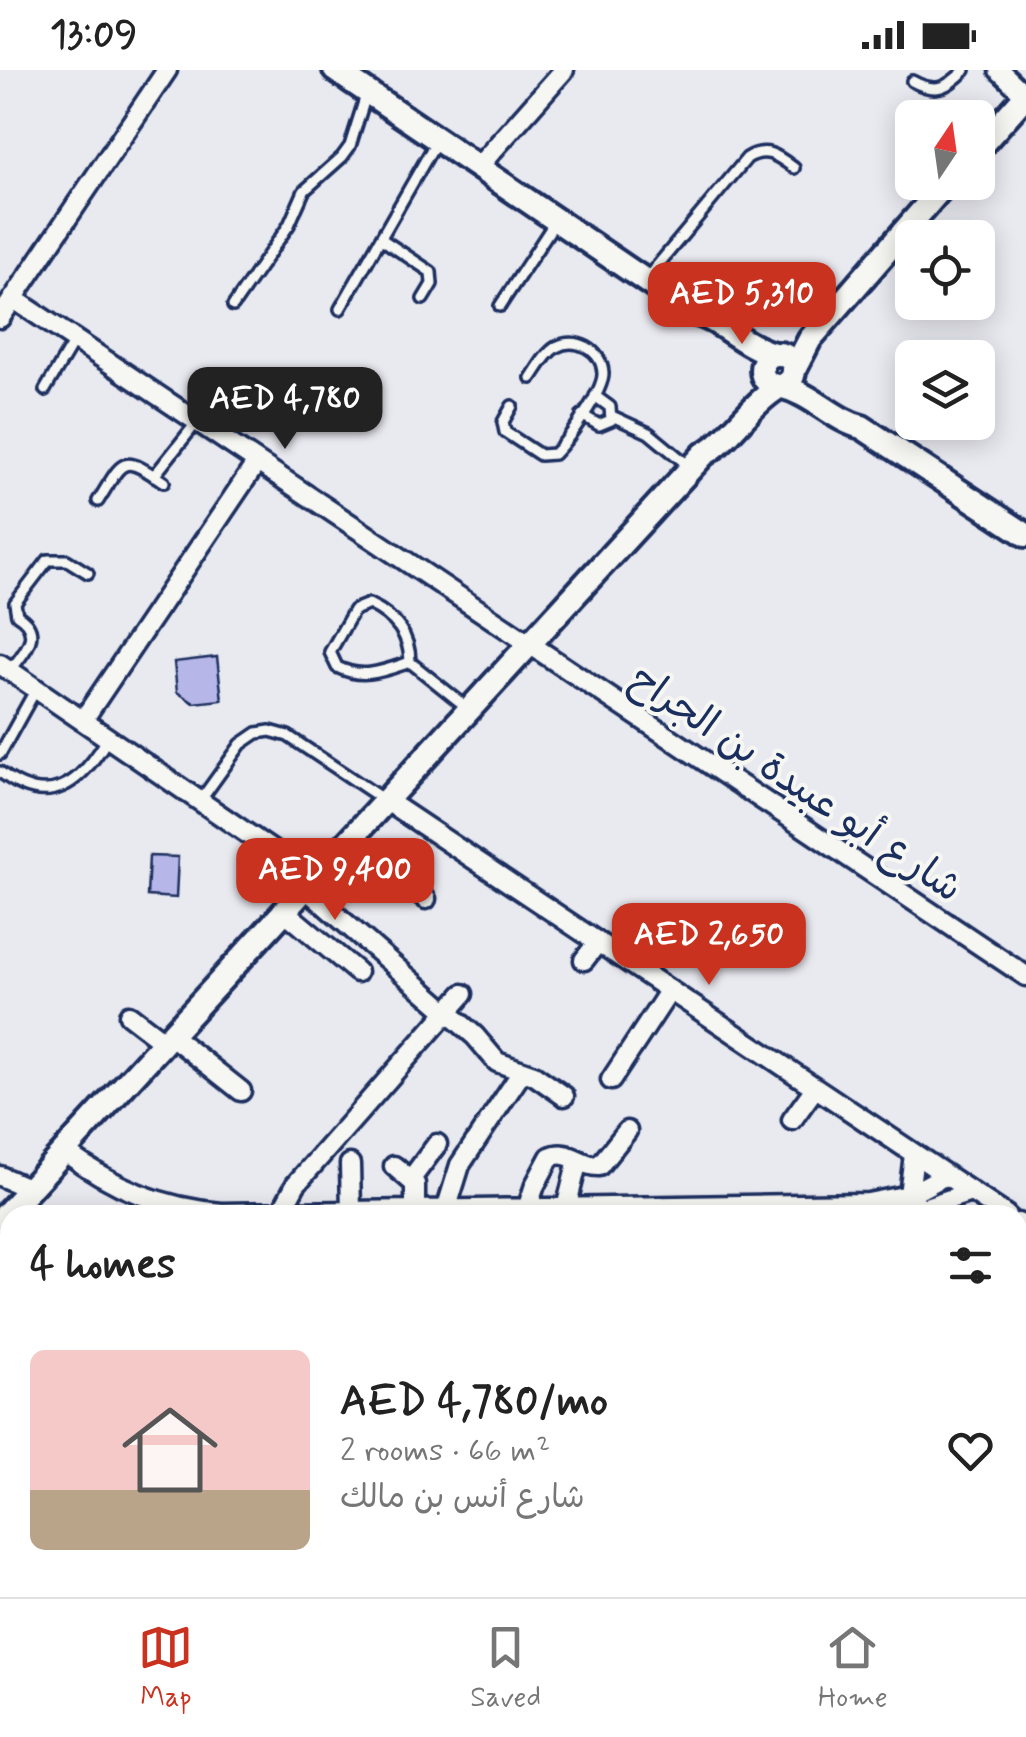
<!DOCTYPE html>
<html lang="en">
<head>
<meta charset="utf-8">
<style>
  :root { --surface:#fff; --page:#f6f6f6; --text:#222; --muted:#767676; --line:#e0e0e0; --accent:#c8321e }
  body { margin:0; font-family:Mynerve,"Playpen Sans Arabic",sans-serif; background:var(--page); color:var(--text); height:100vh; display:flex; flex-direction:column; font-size:38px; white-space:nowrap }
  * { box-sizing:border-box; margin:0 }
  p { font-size:32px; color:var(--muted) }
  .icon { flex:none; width:55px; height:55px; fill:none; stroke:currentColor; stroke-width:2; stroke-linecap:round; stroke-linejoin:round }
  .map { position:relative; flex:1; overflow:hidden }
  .drawer { position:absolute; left:0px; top:1135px; width:1028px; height:392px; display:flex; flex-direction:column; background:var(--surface); border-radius:30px 30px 0 0; box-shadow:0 5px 25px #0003 }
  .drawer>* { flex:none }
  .needle { width:65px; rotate:13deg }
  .fabs { position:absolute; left:895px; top:30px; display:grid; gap:20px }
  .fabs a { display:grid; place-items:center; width:100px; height:100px; border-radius:15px; background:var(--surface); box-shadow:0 5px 25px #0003; font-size:50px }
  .price { position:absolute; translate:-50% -85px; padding:0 22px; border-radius:20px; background:var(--accent); color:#fff; font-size:32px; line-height:65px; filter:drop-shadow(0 2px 5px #0008) }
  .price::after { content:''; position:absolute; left:50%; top:60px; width:30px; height:22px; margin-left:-15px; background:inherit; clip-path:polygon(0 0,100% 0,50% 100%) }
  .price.current { background:#222; color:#fff }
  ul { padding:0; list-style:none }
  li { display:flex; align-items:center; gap:30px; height:250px; padding:0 30px }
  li+li { border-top:2px solid var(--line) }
  li span { display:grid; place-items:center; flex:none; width:280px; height:200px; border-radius:15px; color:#555 }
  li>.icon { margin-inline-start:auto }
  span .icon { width:120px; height:120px; fill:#fffc; stroke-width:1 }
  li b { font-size:42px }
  h2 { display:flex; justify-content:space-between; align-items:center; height:120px; padding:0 30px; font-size:42px }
  .status { display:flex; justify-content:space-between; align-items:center; height:70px; padding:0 50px; background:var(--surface); direction:ltr }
  .status svg { height:28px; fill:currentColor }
  .menu { display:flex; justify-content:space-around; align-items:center; height:140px; border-top:2px solid var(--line); background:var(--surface); font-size:28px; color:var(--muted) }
  .menu a { display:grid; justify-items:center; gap:5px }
  .menu .current { color:var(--accent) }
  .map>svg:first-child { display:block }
  .building { fill:#b6b7e8; stroke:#1b2f5e; stroke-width:2.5 }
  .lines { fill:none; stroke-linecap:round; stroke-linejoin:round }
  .lane-casing { stroke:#1b2f5e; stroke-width:16 }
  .street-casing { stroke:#1b2f5e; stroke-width:25 }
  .secondary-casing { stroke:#1b2f5e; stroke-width:30 }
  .lane { stroke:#f6f6f2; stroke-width:9 }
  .street { stroke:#f6f6f2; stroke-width:18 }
  .secondary { stroke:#f6f6f2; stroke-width:22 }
  .labels { text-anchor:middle; stroke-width:8; stroke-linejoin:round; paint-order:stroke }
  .street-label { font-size:40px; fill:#1b2f5e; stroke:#f6f6f2 }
</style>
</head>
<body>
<div class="status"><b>13:09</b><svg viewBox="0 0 49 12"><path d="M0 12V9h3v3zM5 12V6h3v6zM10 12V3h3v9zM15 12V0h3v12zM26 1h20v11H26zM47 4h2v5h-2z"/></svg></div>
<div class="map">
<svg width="1026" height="1527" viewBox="0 0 1026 1527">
  <rect width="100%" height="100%" fill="#e9e9f0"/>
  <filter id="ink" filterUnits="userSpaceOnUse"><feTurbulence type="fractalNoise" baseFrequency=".01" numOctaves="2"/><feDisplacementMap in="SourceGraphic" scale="20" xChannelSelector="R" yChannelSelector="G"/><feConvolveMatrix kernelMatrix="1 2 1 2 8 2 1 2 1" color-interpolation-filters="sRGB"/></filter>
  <g filter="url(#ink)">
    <!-- building -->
    <path class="building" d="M217,587L222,630L194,633L177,622L174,592Z
      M149,786L178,787L176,828L147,826Z"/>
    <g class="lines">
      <defs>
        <path id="lane" d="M912,11C936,24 947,18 965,0
          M383,170L431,202L432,214L423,229
          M647,208L747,88C766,76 778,86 794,98
          M233,236L289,155L304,121L342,87L350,76L367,22
          M500,236L555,152
          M340,239L436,72
          M45,320L75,269
          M512,336L503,352L505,362L540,385L554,384C567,371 604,321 603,303C602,280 576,266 556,277C545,284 538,298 531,308
          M582,345L599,355L611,350L610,337L595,326
          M612,346L649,363L689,396
          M154,406L197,352
          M98,431C124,390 120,383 164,412
          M369,534C394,546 410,564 410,592C383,601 363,610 337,597L330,582L354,540Z
          M410,592L470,640
          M10,601C24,582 45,562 17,545L15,533L48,490H67L88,503
          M0,684L36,619
          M0,702C49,740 81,714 108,668
          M200,731L241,674L257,663L270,661L288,666L384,730
          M327,1527L337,1518"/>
        <path id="street" d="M999,0L1026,26
          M478,97L564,0
          M14,229L1026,906
          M0,248L167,0
          M0,594L312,808
          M83,650L257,392
          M387,731L1006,1145
          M353,768L426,829
          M304,817L475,966L497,992L534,1005L564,1026
          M283,840L357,902
          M584,890L598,872
          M129,945L163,971
          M169,964L241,1021
          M611,1010L670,920
          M792,1050L815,1018
          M64,1081C112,1117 161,1138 222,1143L868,1133L909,1125L946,1105
          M350,1094L351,1142
          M394,1096L415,1114V1140
          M0,1106L30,1119
          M411,1109L437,1074
          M909,1125L914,1084
          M888,1137H926L971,1122
          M566,1138L578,1090
          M527,1139L535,1115L550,1087C569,1078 581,1097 599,1096L627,1061
          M446,1140L460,1095L522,1002
          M280,1144L296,1114L463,924
          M1018,1153L1026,1159
          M759,1518L763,1527"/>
        <path id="secondary" d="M335,0L693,243C721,249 742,276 774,284
          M978,79L1026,25
          M762 300a16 16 0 1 1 32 0a16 16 0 1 1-32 0Z
          M795,298L810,269L947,112
          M780,316C813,324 833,350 862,357L1026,465
          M0,1151L704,384C730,370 749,335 779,317
          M0,1469L1,1503L6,1527"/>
      </defs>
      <!-- lane casing -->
      <use href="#lane" class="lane-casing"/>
      <!-- street casing -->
      <use href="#street" class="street-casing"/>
      <!-- secondary casing -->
      <use href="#secondary" class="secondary-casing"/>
      <!-- lane -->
      <use href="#lane" class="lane"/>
      <!-- street -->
      <use href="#street" class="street"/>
      <!-- secondary -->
      <use href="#secondary" class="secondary"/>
    </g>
  </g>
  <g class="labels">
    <!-- street labels -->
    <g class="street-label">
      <text transform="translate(797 712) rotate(34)" y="14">شارع أبو عبيدة بن الجراح</text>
    </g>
  </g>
</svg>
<div class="fabs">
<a><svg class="needle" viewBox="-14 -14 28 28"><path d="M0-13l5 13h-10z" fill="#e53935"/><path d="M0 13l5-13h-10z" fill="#767676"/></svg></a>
<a><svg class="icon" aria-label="locate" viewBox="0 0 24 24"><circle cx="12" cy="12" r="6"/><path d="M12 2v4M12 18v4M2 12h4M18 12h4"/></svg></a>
<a><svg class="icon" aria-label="layers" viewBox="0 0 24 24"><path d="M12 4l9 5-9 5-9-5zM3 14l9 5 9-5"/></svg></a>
</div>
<b class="price" style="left:742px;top:277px">AED 5,310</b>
<b class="price current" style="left:285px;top:382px">AED 4,780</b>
<b class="price" style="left:335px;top:853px">AED 9,400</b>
<b class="price" style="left:709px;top:918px">AED 2,650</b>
<section class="drawer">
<h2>4 homes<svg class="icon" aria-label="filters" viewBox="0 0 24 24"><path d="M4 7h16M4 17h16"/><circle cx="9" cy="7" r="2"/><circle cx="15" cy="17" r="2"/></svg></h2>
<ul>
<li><span style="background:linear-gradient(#f6c9c9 70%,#b9a48a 0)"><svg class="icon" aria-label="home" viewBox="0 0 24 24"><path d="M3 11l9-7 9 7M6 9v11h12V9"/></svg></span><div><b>AED 4,780/mo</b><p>2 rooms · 66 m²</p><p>شارع أنس بن مالك</p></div><svg class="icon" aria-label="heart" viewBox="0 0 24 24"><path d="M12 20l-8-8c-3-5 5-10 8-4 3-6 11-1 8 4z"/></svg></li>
</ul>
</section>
</div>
<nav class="menu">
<a class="current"><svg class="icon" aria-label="map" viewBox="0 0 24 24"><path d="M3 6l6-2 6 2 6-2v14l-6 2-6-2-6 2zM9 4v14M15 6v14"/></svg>Map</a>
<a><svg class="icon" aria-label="saved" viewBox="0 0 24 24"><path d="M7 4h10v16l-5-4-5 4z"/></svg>Saved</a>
<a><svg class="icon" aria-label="home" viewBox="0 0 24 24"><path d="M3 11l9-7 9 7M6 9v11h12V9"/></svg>Home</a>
</nav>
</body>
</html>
